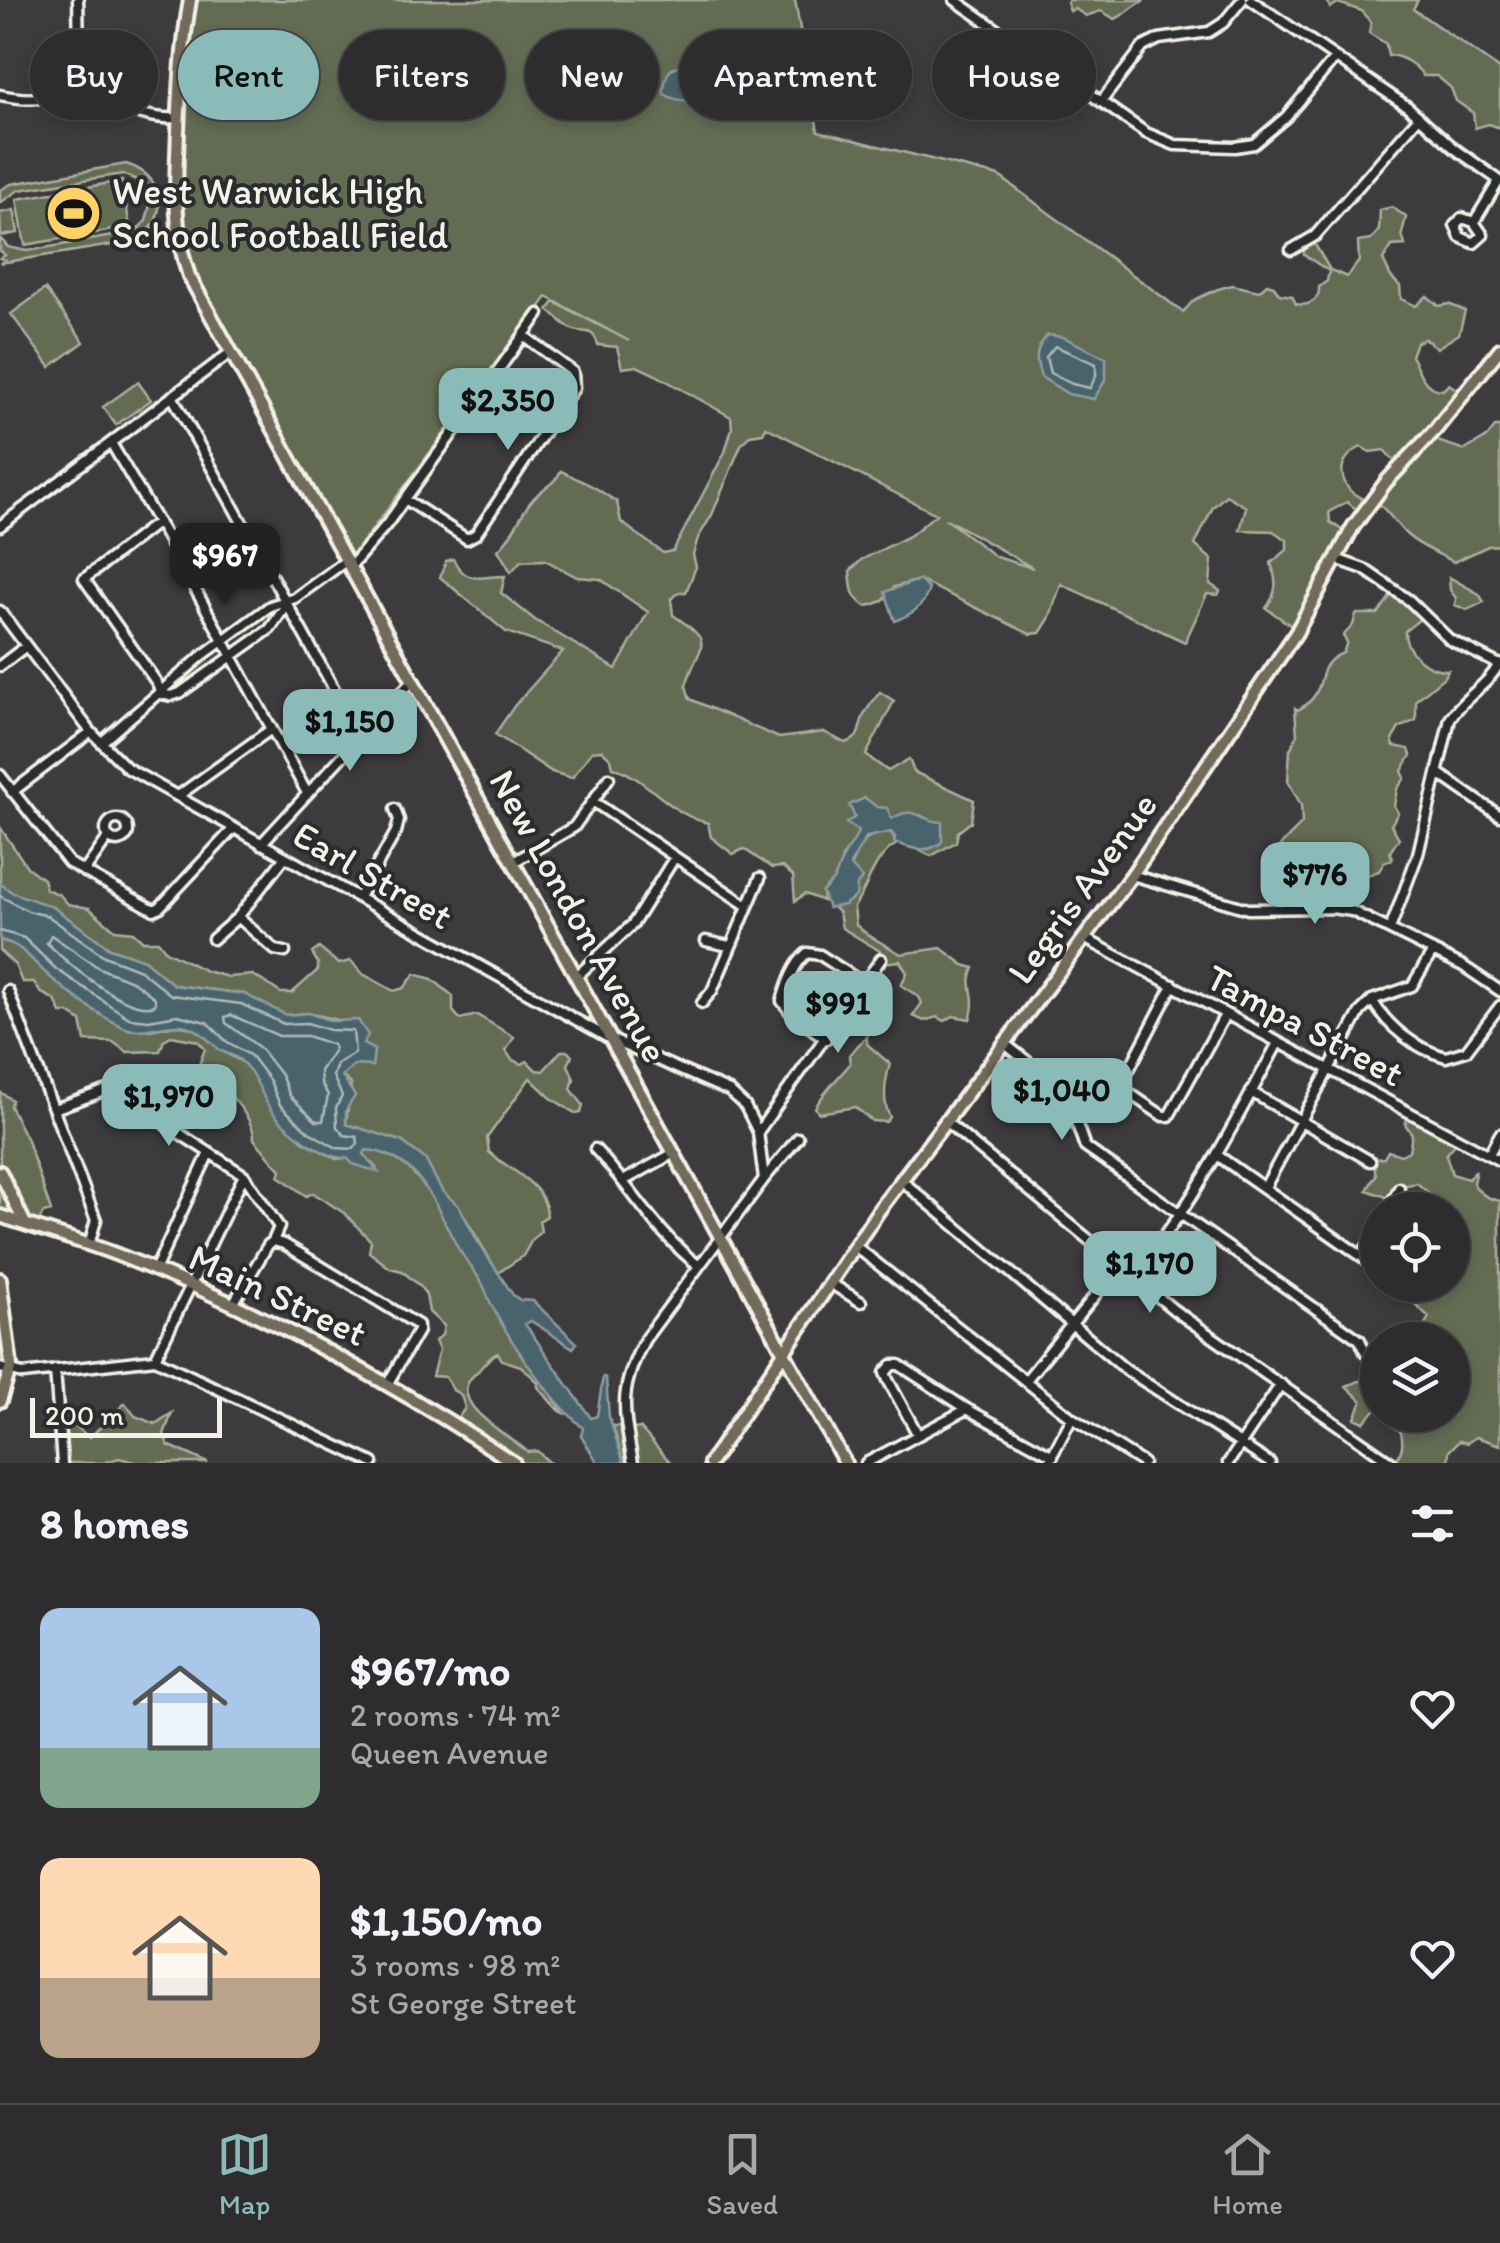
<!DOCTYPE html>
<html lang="en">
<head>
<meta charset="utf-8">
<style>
  :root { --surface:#2e2c2e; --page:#363436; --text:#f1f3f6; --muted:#a7a7aa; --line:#49484a; --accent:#8bbbb9 }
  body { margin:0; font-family:Itim,sans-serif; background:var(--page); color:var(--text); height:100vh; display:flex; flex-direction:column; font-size:38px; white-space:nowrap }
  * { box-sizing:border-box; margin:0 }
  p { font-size:32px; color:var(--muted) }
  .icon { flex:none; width:55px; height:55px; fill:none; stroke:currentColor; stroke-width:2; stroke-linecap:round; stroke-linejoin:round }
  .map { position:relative; height:1463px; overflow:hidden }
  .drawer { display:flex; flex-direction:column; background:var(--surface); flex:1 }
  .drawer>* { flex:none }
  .banner { position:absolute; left:30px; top:30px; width:1440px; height:90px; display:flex; gap:20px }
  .buttons { position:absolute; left:1360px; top:1192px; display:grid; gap:20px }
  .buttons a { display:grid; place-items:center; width:110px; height:110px; border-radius:50%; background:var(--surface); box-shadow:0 5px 15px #0003,0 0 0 2px var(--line); font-size:50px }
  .scale { position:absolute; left:30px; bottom:25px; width:192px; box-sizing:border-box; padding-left:10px; border:5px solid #f4f1e8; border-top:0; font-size:28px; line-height:35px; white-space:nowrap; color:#f4f1e8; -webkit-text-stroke:8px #2a2d2e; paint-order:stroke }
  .price { position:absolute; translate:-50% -85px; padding:0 22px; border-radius:20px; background:var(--accent); color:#111; font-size:32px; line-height:65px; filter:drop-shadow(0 2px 5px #0008) }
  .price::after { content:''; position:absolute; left:50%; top:60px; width:30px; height:22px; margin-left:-15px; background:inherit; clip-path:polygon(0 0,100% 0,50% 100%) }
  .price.current { background:#222; color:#fff }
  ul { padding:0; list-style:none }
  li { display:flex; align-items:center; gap:30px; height:250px; padding:0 40px }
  li span { display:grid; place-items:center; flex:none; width:280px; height:200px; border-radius:20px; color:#555 }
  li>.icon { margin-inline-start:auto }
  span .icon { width:120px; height:120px; fill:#fffc; stroke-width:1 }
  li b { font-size:42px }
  h2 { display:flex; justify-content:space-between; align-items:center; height:120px; padding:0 40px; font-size:42px }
  .tag { padding:0 35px; border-radius:45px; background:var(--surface); box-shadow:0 5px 15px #0003,0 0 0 2px var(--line); font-size:35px; line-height:90px }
  .tag.current { background:var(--accent); color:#111 }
  .dock { display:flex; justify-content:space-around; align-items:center; height:140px; border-top:2px solid var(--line); background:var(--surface); font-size:28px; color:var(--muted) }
  .dock a { display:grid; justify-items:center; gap:5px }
  .dock .current { color:var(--accent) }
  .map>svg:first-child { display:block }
  .green { fill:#636c53; stroke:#acae9e; stroke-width:2.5; fill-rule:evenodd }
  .water { fill:#48646c; stroke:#8d9c9e; stroke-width:2.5 }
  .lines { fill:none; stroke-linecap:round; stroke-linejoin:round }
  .shore { stroke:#afb9b6; stroke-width:2.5 }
  .minor-casing { stroke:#f4f1e8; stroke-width:15 }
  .major-casing { stroke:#f4f1e8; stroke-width:18 }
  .minor { stroke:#2a2d2e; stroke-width:8 }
  .major { stroke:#726b5a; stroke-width:10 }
  .labels { text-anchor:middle; stroke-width:8; stroke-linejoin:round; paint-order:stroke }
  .poi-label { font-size:38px; fill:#f4f1e8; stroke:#2a2d2e; text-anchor:start }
  .street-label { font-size:38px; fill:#f4f1e8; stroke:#2a2d2e }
</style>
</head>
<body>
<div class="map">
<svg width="1500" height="1463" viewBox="0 0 1500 1463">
  <rect width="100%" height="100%" fill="#3e3b3e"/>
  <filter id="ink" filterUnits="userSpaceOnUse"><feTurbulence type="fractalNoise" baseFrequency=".01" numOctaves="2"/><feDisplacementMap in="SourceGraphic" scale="20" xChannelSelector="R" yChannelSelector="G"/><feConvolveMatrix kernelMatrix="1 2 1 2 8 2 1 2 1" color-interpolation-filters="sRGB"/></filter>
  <g filter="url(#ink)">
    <!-- green -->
    <path class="green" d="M197,0H795L818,131L999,176L1183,312L1194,300L1218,289L1232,285L1259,291L1267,284L1274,286L1279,294L1292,296L1296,304C1309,307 1320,300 1319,287L1327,281L1329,271L1304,255V248L1313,241L1330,270L1347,277L1359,261L1358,242L1371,240L1379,230L1380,210L1392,207L1406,217L1402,234L1405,245L1392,246L1383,260L1391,277L1400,286L1401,299L1416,306L1427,296L1439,306L1449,304L1465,311L1459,334L1437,348L1425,339L1416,342L1411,356C1421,372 1422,389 1443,390L1449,384L1462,393L1431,433L1440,442L1465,450L1487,437L1495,427H1500V545L1488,546L1454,562C1439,554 1417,545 1406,534C1395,523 1387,510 1374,499L1398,465L1384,450L1370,452L1361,447C1342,457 1337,471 1348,488C1352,495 1363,498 1369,503L1362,514L1347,502L1329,512L1330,522L1348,534L1297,630L1266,608C1278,592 1277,581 1271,563L1287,550V540L1273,531L1240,530L1246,507L1226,495L1213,507L1195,545L1212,560L1210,584L1220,591L1218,595L1207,594L1185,642L1061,584L1049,619L1040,633L1030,634L919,580L894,587C886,600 880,604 866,606C850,597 852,588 850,571L861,560L911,535L936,514L766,427L763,433L750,435L741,445L712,515L698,538L693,555L696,567L686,592H679L671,599L673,615C720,646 697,644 686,686L690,699L779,738L824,732L845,743C863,738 857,729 864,715C868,707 875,699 880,692L894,701L866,755L888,771L909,759L914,772L974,800L971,822L958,832L956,842L931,856L917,849L933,822L920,815L892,820L865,798L854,811L858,831L855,842L842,857L840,874L822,892L823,901L805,894L795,901L793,876L783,867L772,868L744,849L733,854L711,837L708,823C670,815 649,779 613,767L611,759L602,750L592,751L572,778L552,772L495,734L515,705L563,651L506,632L440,577L446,561L453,559C468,586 479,576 505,576L501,593L535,620L616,669L648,612L600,579L577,577L545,560L521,561L511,572L498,550C516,534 521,508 539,493C549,484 554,484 561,471L594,487L617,502L621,522L663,553L673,551L725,452L732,428L731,417L656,375L637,366L622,368L617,347L598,345C592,325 583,336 570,328C562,323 555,315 548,310L554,302L629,341L547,297L356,551L351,554L217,317L186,252L183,172L187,76ZM947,520H948L1033,568L996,557Z
      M1069,0H1145C1133,6 1126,14 1115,19L1101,11L1086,16L1075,9L1070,11L1067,3Z
      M1327,0H1418L1413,9L1500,69V128L1489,124L1475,128L1473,113L1456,101L1451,88L1437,76H1423C1418,66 1400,54 1388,56L1386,44L1369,33L1371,23L1362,11L1338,3L1330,8Z
      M126,164C156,173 169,201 151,228H161L162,237L0,263L5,260L0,258L5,255L0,251V238L8,247L27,251L135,232L146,221L151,200L141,182L123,174L19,190L0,203V190L11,184Z
      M122,181L130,227L25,245L17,199Z
      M14,210L18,233L1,236L0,213Z
      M45,289L84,342L50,367L11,314Z
      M138,382L151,400L116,425L103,407Z
      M1449,577L1479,594L1484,602L1467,610L1455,605L1456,598L1450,590Z
      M1394,591L1425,615L1405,631C1404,652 1428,671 1448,670L1444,677L1416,700V720L1399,728L1392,740L1394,746L1409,749L1411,755L1402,771L1405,778L1397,789L1394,806L1398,813L1391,825L1399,838L1390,852L1393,859L1384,862L1379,871L1365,876L1351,869L1311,874L1312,866L1301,857L1286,865L1285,877L1273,874C1269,850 1287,840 1302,823L1301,805L1288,781L1290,750L1297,735L1295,708L1298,710C1333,690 1310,666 1343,653L1347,642L1343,636L1353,625L1356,614H1378Z
      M0,827L27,867L43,879L46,889L60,895L68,904L89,908L115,930L133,932L143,941H158L166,951L206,971L228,977L253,975L281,993H292L318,970V963L312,953L319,948L339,964L351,961L363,974L394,991L404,988L415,974L432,979L453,996V1011L460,1019L477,1015L514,1037L506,1051L512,1060L522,1064L527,1061L536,1070L543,1071L561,1051H567L572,1056L568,1065L574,1079L571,1089L583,1105L581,1113L576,1114L551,1098L530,1078L487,1138L489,1152C511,1172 546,1183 547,1216L539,1221L541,1231L532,1240L523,1256L498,1273L459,1207L442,1191L425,1159L401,1141L346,1124L351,1084L342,1076L354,1065H372L374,1050L362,1044L343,1021L308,1013L286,1015L244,994L174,985L144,960L110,948L53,907L13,893L0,884Z
      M878,832H891L897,844C873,857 869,886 854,907L856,925L868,935L901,954L941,948L964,965L974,968C964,987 979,994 970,1019L953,1016L945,1021L937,1017L924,1021L913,1016L922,1003L919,997L901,985L907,973L900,961L882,963L880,951L842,928L839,913L832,906L844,904C848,878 850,844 878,832Z
      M0,940L19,946L50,977L110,1018L150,1030L176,1025L202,1030L220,1050L244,1063L262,1086L274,1113L303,1141L336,1159L347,1158L377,1169L364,1154L366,1149C383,1151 402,1160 413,1173C434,1194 443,1220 457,1245C464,1259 475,1270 482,1283C506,1329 533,1371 564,1413C554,1409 546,1395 538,1387V1382L521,1366L502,1360L498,1353C487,1357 484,1366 475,1374C442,1402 512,1437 528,1452L537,1451L550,1463H513L454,1424L465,1408L461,1395L453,1390L445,1377L432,1376L439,1350L435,1341L442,1335L444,1326L429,1312L426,1295L420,1286L402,1271L390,1268L369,1252L371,1241L344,1213L313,1193L306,1196L279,1176L281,1170L254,1139C255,1115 217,1081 199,1065L205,1049L198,1041L171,1036L164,1040L160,1051L127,1052L113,1042L85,1041L81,1021L69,1013H61L55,1000L40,992L34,982H22L15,965L0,951Z
      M867,1036V1044L890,1064C885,1081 882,1102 890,1117L886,1122L872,1121L855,1107L819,1113L815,1108C822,1094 839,1077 850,1064L849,1055Z
      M0,1092L12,1100L10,1106L28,1142L51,1211L43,1213L36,1227L0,1215V1193L4,1189L0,1174Z
      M1410,1112L1460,1138L1446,1155L1452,1174L1468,1179L1476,1170L1473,1183C1481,1195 1487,1198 1500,1201V1445L1476,1437L1467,1443L1459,1441L1449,1451L1448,1463H1393C1402,1453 1404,1445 1401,1432L1393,1426L1391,1415H1452V1340H1416L1429,1317L1414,1303L1409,1287L1452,1285V1210H1437L1433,1197L1417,1183L1402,1186L1392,1199L1367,1190L1376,1175L1373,1159L1384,1158L1388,1151L1401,1155L1409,1151L1412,1134L1405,1124Z
      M1362,1380L1378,1391L1377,1408L1364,1422L1355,1418L1362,1401L1346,1386Z
      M125,1403L135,1416L155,1424L172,1413L164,1434L168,1445L208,1463H139L119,1458L103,1463H62L58,1422L76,1426L89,1438Z
      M613,1426H622L628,1430L640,1428L671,1463H624Z"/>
    <!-- water -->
    <path class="water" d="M765,54L770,66L765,84C756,86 749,84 741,85C713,87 696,112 664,94C664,47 699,74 718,70C733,68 749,59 765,54Z
      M1048,335L1063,337L1106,358V379L1094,399L1068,394L1041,377C1035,359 1034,349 1048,335Z
      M919,580L929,589C924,607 912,614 895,621L885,592Z
      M865,798L877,807L887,808L892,819C915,804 919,821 942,822V842C927,855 909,848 894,842L895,837L891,832L866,837L850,865L862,878L857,885L856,896L844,905L828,908L822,892C842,874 834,872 845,854C850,845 855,842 858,831L846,823L855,817L849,805Z
      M0,884L13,893L53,907L109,948L144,960L174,985L244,994L286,1015L308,1013L332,1021L358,1020L368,1035L363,1044L374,1050L372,1066L354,1065L342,1076L355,1096L346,1110V1124L401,1141L425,1159L442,1191L459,1206L478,1242L513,1295L520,1300L533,1301L577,1343L573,1348L531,1321L525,1324L591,1418L597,1416L603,1377L606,1378L609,1417L624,1463H598L581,1436L583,1428C548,1396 515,1350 492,1306C487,1297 485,1286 479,1278C472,1267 463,1257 457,1246C443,1221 434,1195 414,1173C402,1160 383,1151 366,1150L364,1154L378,1172L353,1164L347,1158C325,1160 279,1125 268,1105C259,1089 255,1073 240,1060C234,1055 227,1054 220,1050C204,1038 199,1025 176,1025C158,1025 140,1035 123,1027C98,1015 69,994 48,975C32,961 22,944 0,940Z"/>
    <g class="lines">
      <!-- shore -->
      <path class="shore" d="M1055,346L1096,364V376L1090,388L1072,384L1050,373L1046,357Z
        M0,896L28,911L48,916L104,956L140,970L171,995L241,1004L284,1024L307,1023L330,1030L353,1031L355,1053L337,1064L333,1076L342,1096L336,1108L337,1127L344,1135L357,1137L358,1144L353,1149L337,1148L309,1132L280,1105L270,1081L251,1056L226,1041L207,1022L177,1015L149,1020L129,1018L56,969L24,938L0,931
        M51,935L99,968L134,982L155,998V1005C127,1015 67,963 47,943Z
        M231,1015L279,1036H307L333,1045L334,1050L320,1071L321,1083L328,1095L323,1121H316L290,1096L281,1075L260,1048L226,1023L225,1017Z"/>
      <defs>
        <path id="minor" d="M78,0C79,16 77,33 81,49C93,94 133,121 179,118
          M955,0L1146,133L1175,145L1235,147L1254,144L1286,117L1335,58
          M1251,0L1408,107L1454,148L1500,181
          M0,95C37,103 61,98 92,76
          M1101,102L1143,47L1159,39L1209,32L1223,23L1242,0
          M1474,222L1483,235L1474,243L1460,237L1455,225L1462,218L1474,222L1499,181
          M1291,250L1315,236L1419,117
          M172,396L360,736
          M111,443L166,536L307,793
          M405,499L467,539L476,534L574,388L573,372L524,336
          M158,522L84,579L157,683L161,694
          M0,526L230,353
          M1336,559L1364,569L1410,601L1450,640L1500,665
          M351,566L387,524L539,314
          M0,611L91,732L127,768L612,1040L729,1091L745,1106L758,1132L764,1179L645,1339C618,1390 623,1408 633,1463
          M0,666L26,646
          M161,694L171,696L180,693L270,629L285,607
          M102,742L203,655L270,606L295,598L347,560
          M1438,773L1500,816
          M0,775L69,863L154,910L160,907L234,828
          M12,792L91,732
          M178,796L270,730
          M594,802L746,905
          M106 830a11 11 0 1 1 22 0a11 11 0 1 1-22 0Z
          M261,844L413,680
          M515,861L574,827L609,778
          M84,872L107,839
          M1132,875L1248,909L1332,908L1352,911L1463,966L1500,991
          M359,897L396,832L399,820L395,809
          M238,917L275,950L285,952
          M1390,929L1418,854L1450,719C1463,697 1487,687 1499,664
          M1084,938L1500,1161
          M213,939L238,917L285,857
          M706,941L729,946
          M577,976L633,924L675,857
          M1173,985L1120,1087L1163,1116H1169L1225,1015
          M8,991L91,1207L96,1220L89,1245
          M1372,1000C1388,1027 1415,1049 1446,1057L1466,1051L1500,1006
          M702,1003L712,991L760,878
          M826,1039L792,1014L782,1001C787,984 793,965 807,953L820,955L865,984
          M1005,1044L1065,1091L1085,1147L1360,1340L1366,1354
          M1251,1092L1370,1161
          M54,1109L110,1089L244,1175L279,1227L273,1241
          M945,1121L1174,1310L1392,1463
          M758,1132L881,959
          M595,1149C630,1186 658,1235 699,1266
          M1489,1154L1500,1134
          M1217,1155L1378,1268
          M764,1179L798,1138
          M625,1180L674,1153
          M901,1180L1126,1370L1270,1463
          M1265,1187L1360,1012L1372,1000L1412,986L1433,951
          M1388,1210L1399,1188
          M855,1246L1072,1418L1143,1463
          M1361,1256L1378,1230
          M155,1270L209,1153
          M1131,1277C1193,1208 1234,1123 1278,1043
          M830,1283L861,1302
          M1403,1285H1408
          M233,1304L268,1245L273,1241L284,1244L418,1325V1331L388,1383
          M155,1359L244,1175
          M0,1368L23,1374L155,1359L373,1463
          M55,1370L62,1463
          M1027,1379L1119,1266
          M918,1435L888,1380L885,1373L892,1365H899L967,1409L1053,1456
          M866,1463L967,1409
          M1048,1463L1072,1418
          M1228,1463L1281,1384"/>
        <path id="major" d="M190,0C182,44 180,87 178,131C176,181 172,228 189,276L845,1463
          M0,1172L25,1224
          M0,1216C41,1230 83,1241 123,1257C262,1311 390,1381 514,1463
          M0,1279L11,1366L0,1401
          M710,1463L879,1210L1132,875L1296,633L1353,527L1386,482L1435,430L1500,349"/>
      </defs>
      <!-- minor casing -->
      <use href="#minor" class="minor-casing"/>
      <!-- major casing -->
      <use href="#major" class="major-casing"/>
      <!-- minor -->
      <use href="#minor" class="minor"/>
      <!-- major -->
      <use href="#major" class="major"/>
    </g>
  </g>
  <!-- icons -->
  <defs>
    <symbol id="stadium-disc" viewBox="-11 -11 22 22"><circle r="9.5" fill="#ffd166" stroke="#2a2d2e"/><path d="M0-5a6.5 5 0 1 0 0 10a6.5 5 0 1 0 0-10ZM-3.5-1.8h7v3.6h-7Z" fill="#111"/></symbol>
  </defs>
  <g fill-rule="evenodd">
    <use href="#stadium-disc" x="42" y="182" width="63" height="63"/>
  </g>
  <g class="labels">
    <!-- poi labels -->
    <g class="poi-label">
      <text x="112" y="204">West Warwick High<tspan x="112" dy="44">School Football Field</tspan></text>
    </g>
    <!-- street labels -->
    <g class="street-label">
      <text transform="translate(373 875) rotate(30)" y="13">Earl Street</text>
      <text transform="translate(1082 888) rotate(-54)" y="13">Legris Avenue</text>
      <text transform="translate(579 916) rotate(61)" y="13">New London Avenue</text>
      <text transform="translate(1305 1025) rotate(28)" y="13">Tampa Street</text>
      <text transform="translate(278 1295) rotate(25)" y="13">Main Street</text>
    </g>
  </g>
</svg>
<div class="buttons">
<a><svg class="icon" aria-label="locate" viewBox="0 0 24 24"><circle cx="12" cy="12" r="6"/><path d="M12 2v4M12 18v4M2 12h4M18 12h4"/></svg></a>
<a><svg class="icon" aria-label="layers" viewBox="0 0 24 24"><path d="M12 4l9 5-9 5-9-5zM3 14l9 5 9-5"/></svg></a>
</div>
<div class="scale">200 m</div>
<b class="price" style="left:508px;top:453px">$2,350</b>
<b class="price current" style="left:225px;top:608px">$967</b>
<b class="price" style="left:350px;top:774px">$1,150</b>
<b class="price" style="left:1315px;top:927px">$776</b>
<b class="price" style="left:838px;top:1056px">$991</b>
<b class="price" style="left:1062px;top:1143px">$1,040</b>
<b class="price" style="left:169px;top:1149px">$1,970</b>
<b class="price" style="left:1150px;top:1316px">$1,170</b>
<div class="banner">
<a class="tag">Buy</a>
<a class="tag current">Rent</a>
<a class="tag">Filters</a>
<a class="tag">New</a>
<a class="tag">Apartment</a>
<a class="tag">House</a>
</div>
</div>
<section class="drawer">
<h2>8 homes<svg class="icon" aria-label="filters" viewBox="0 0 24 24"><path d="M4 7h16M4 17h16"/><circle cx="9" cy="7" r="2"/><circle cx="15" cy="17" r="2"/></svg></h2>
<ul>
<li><span style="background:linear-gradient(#a9c7e8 70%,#7fa58c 0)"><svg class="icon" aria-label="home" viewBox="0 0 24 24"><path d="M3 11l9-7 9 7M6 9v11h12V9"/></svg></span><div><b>$967/mo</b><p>2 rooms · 74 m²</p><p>Queen Avenue</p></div><svg class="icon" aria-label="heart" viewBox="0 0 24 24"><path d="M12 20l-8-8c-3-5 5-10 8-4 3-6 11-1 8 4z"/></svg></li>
<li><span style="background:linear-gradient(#ffd9b3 60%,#b9a48a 0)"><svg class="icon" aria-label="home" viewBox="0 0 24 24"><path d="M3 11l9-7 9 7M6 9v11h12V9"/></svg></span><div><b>$1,150/mo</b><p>3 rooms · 98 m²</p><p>St George Street</p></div><svg class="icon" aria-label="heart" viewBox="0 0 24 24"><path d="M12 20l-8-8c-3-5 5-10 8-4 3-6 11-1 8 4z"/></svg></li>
</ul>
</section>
<nav class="dock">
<a class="current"><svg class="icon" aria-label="map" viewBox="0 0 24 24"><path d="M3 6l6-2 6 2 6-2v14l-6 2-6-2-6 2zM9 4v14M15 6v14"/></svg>Map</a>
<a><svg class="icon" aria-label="saved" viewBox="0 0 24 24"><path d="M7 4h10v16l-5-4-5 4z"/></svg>Saved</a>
<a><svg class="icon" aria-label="home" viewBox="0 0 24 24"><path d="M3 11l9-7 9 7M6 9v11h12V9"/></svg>Home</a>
</nav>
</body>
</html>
